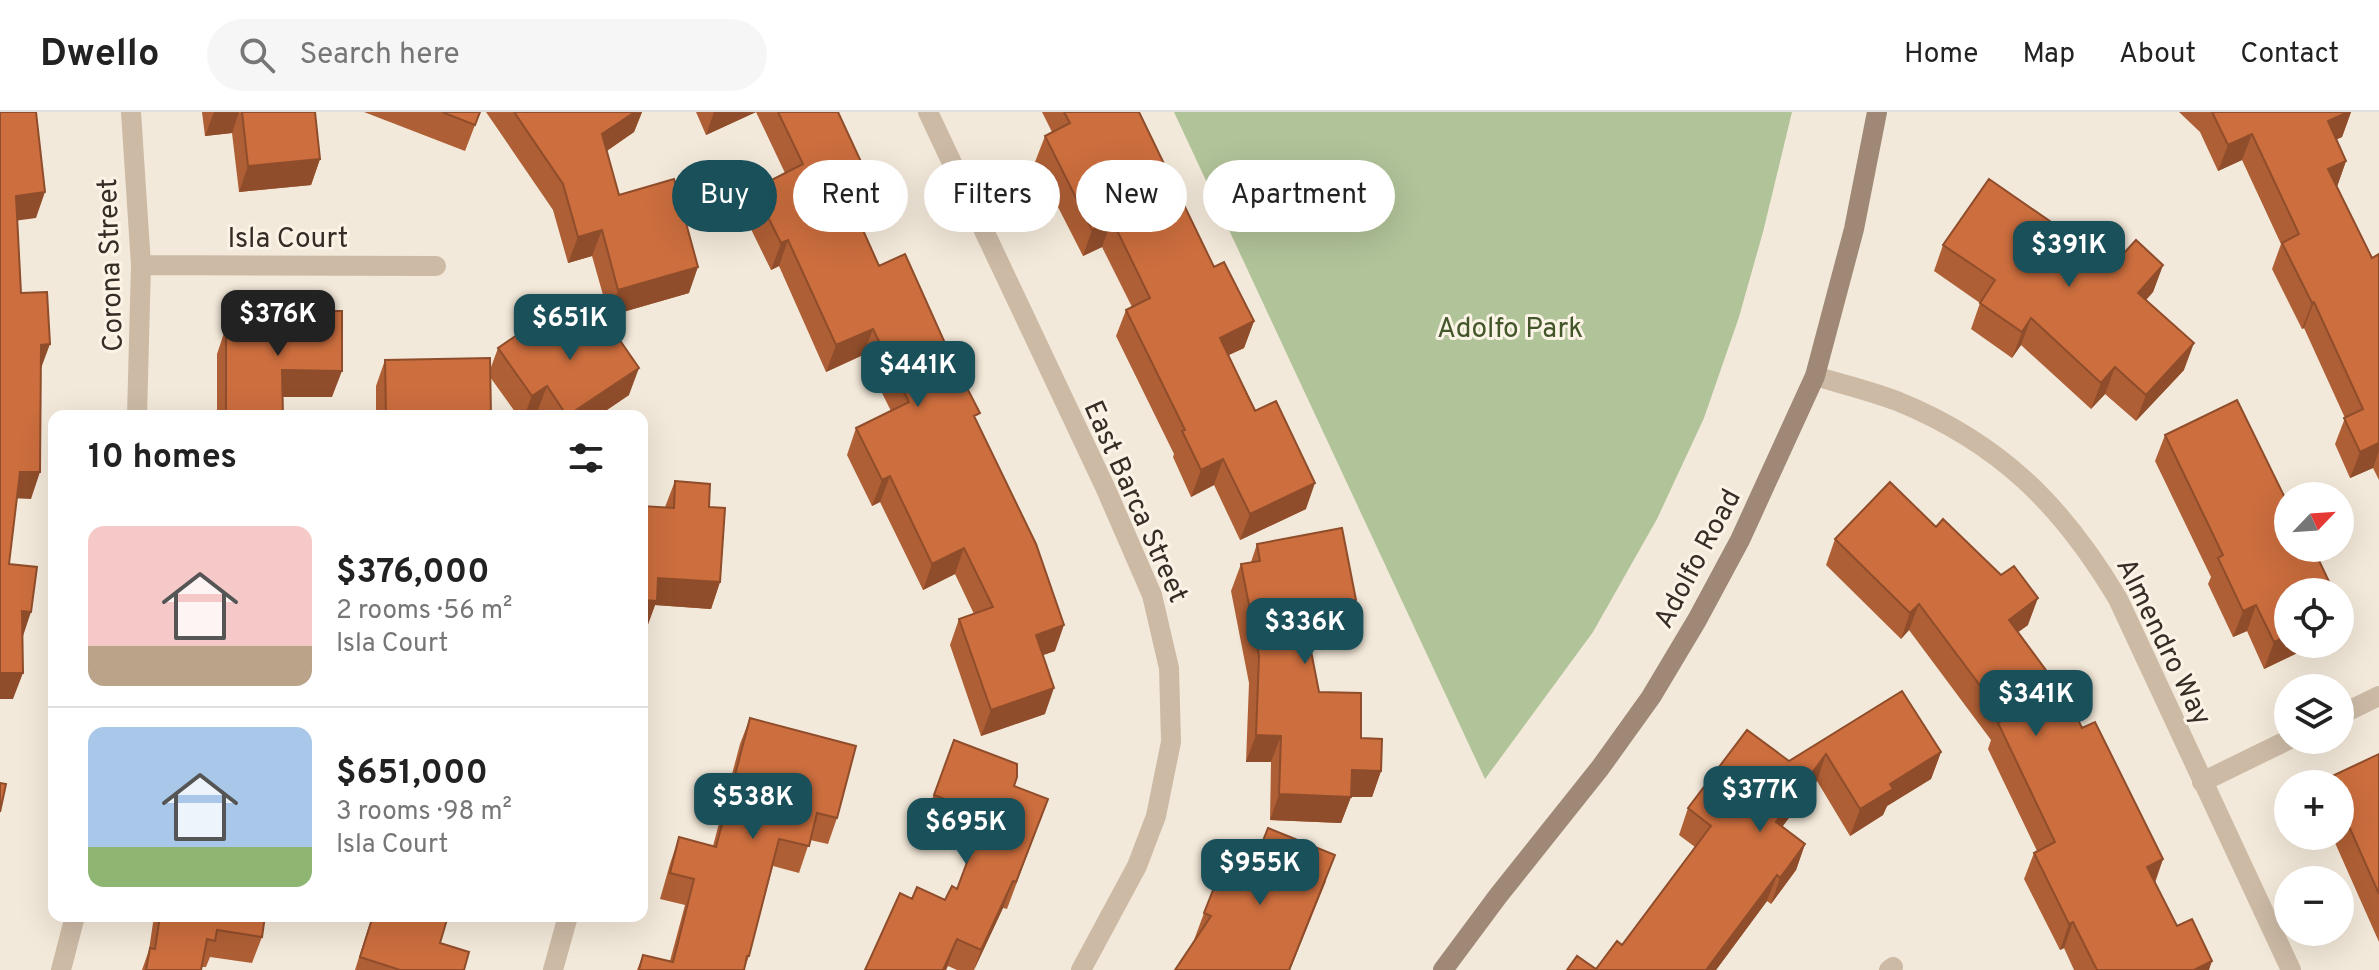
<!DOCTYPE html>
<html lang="en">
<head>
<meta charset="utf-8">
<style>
  :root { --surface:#fff; --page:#f6f6f6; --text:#222; --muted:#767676; --line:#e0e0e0; --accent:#1a505a }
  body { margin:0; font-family:Overpass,sans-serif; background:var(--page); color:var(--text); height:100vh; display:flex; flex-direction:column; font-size:30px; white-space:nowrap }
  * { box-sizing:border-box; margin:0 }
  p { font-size:26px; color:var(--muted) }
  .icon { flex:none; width:44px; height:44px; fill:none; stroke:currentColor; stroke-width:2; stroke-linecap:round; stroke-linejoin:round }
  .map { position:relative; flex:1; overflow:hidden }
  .sheet { position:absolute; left:48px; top:298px; width:600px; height:512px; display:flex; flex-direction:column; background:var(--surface); border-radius:16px; box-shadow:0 8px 32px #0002 }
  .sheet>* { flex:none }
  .banner { position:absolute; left:672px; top:48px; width:760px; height:72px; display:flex; gap:16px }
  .needle { width:52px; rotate:65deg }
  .buttons { position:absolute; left:2274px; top:370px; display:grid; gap:16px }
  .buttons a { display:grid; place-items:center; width:80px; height:80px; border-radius:50%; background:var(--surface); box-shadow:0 8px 32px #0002; font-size:40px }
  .price { position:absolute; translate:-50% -68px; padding:0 18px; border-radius:16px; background:var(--accent); color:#fff; font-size:26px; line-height:52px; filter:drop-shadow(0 2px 4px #0008) }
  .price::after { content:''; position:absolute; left:50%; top:48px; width:24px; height:18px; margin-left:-12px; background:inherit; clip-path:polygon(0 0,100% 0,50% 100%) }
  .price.selected { background:#222; color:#fff }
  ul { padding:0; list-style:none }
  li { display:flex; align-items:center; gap:24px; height:200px; padding:0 40px }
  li+li { border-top:2px solid var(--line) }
  li span { display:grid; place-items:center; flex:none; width:224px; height:160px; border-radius:16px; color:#555 }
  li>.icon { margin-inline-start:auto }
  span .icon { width:96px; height:96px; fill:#fffc; stroke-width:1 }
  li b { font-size:34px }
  h2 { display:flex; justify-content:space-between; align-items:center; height:96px; padding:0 40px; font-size:34px }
  .chip { padding:0 28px; border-radius:36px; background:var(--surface); box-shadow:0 8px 32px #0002; font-size:28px; line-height:72px }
  .chip.selected { background:var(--accent); color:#fff }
  header { display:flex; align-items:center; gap:48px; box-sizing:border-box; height:112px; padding:0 40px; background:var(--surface); border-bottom:2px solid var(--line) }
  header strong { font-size:38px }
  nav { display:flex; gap:44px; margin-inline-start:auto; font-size:28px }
  .search { width:560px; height:72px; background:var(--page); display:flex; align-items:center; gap:20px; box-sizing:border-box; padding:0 28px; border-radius:44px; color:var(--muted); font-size:30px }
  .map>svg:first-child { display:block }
  .green { fill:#b1c399 }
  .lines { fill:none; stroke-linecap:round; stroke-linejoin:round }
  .minor { stroke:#ccbaa5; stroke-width:20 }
  .secondary { stroke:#9f8976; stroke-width:20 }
  .wall { fill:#af5f35 }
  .shaded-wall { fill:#8f4d2b }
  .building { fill:#cc6e3e; stroke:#8f4d2b; stroke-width:2 }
  .labels { text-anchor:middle; stroke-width:6; stroke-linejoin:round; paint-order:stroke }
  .street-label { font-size:28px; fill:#372d27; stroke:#faf3e6 }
  .park-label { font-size:28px; fill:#425629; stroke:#faf3e6 }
</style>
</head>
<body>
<header>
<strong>Dwello</strong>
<div class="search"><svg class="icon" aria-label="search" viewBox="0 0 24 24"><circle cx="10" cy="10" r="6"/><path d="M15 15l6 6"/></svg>Search here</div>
<nav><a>Home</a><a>Map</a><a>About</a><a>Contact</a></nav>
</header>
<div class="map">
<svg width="2379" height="858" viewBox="0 0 2379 858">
  <rect width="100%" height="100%" fill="#f3e9da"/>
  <!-- green -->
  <path class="green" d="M1174,0H1792L1763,120L1739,205L1704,306L1657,407L1593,520L1485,667Z"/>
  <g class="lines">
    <!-- minor -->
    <path class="minor" d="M131,0L141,153L137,304
      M928,0L1105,375L1152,483L1169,556L1171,630L1156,704L1137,754L1081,858
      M141,153L436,154
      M1815,264C1842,272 1871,279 1897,289C2000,331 2062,393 2118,487L2291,858
      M2340,603L2379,584
      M2202,670L2288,628
      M61,858L75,804
      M553,858L568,804
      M1889,858L1893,855"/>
    <!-- secondary -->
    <path class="secondary" d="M1443,858L1498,784L1600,656L1651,585L1697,508L1740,428L1815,264L1854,117L1877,0"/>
  </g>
  <!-- wall -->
  <path class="wall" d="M202,0H315L320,47L311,73L239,80L232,21L205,24Z
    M364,0H480L465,39Z
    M486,0H642L634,20L607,39L619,83L689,181L609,204L592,144L568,151L553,98Z
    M696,0H838L859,93L853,96L879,154L977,309L1055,539L1043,543L1045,602L981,624L950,533L959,507L974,502L955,462L923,478L880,390L872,394L847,343L856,316L891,299L863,243L826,260L779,154L771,158L744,103L754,77L785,61L756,0L706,23Z
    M1042,0H1140L1139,1L1214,155L1254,209L1244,236L1228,243L1306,397L1240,428L1214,373L1191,385L1173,345L1174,342L1116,224L1126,198L1132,195L1102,135L1083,144L1035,50L1045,24L1052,20Z
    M2179,0H2351L2342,25L2336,27L2346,49L2337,74L2372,146L2379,142V368L2373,356L2350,366L2335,332L2345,306L2304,216L2302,217L2272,157L2281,132L2242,48L2218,59L2200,20Z
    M1943,133L2113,153H2163L2153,180L2146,188L2184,258L2136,309L2105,282L2091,297L2021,233L2012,246L1971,217L1980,191L1934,159Z
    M275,199L332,285H283V304H217V242L226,215H269Z
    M551,231L629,283L598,304H540L537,300L532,304H518L490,265L491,304H376V274L385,248L490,258L498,236Z
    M2165,323L2288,392V532H2316L2264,557L2247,519L2233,525L2208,472L2211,465L2155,349Z
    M675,369L709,395L720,470L711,497L655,493L647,515L665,395Z
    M1835,427L2028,513L2018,520L2082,616L2163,747L2155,771L2177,814L2209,858H2074L2064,836L2060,838L2024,767L2034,741L2037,739L1988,637L1991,628L1909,518L1901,527L1826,453Z
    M1257,432L1356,488L1346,514L1308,521L1319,580L1361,626L1381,659L1372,685H1351L1341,711L1270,708L1271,650H1246L1249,571L1231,479L1241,452L1251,450Z
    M1902,579L1941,640L1931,667L1887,694L1883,703L1850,724L1817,669L1782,715L1805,732L1796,758L1771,792L1767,789L1716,858H1567L1596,857L1622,833L1695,735L1679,723L1688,696L1789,649Z
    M750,606L837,706L828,732L810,728L799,761L773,754L749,844L744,858H637L643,843L670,849L685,793L660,787L670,752L679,725L713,734L740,632Z
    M954,628L1014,675L1048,687L1007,797L1003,796L974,858H957L948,854L946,858H864L912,787L945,788L957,777L975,729L924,709Z
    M2379,642V830L2332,724H2340V672H2325L2328,666Z
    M1256,746L1326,769L1290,858H1175L1195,828H1194L1204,801Z
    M154,804H265L262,825L252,851L210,845L206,855H202L201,858H142L149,838Z
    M372,804H448L440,831L464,858H355Z"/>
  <!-- shaded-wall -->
  <path class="shaded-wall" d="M214,0H239L232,21L205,24Z
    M635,0H642L634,20L593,48L602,22Z
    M714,0H756L706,23Z
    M2348,0H2351L2342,25L2319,36L2328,9Z
    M2252,22L2242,48L2218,59L2228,33Z
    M320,47L311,73L239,80L248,54Z
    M2346,49L2337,75L2328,57Z
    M869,67L859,93L835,105L845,78Z
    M45,80L36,106L6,110L16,84Z
    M1112,108L1102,135L1083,144L1092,118Z
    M602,118L592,144L568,151L578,125Z
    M788,128L779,154L771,158L781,131Z
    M2163,153L2153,180L2129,207L2138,181Z
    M698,155L689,181L609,204L618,178Z
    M2314,190L2304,216L2302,217L2312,191Z
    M2031,206L2021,233L2012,246L2022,220Z
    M1254,209L1244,236L1210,252L1220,226Z
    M873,217L863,243L826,260L836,233Z
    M2194,231L2184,258L2136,309L2146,283Z
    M50,232L40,259L41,233Z
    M2115,255L2105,282L2091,297L2101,271Z
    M639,256L629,283L598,304H569Z
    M282,258L342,259L332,285H273Z
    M547,274L537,300L532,304H524L532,284Z
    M2379,331V339L2373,356L2350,366L2360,340Z
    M1223,347L1214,373L1191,385L1201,358Z
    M20,360H40L31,387L10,386Z
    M890,364L880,390L872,394L882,368Z
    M1315,371L1306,397L1240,428L1250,402Z
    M964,436L955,462L923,478L932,452Z
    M658,466L720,470L711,497L655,493L647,515H642V488Z
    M2038,486L2028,513L1999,534L2009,508Z
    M1356,488L1346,514L1294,524L1303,498Z
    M1919,492L1909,518L1901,527L1910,501Z
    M2256,493L2247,519L2233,525L2243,499Z
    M22,499L31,500L22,527Z
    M1064,513L1055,539L1026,549L1036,523Z
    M2288,524V532H2316L2264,557L2274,530Z
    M0,561H23L13,587H0Z
    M1054,576L1045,602L981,624L991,598Z
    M1256,623L1281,624L1271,650H1246Z
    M1941,640L1931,667L1887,694L1883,703L1850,724L1860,697L1890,672Z
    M1826,642L1817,669L1766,736L1776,710Z
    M1352,658L1381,659L1372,685H1342Z
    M1279,682L1351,685L1341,711L1270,708Z
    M1805,732L1796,758L1771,792L1780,766Z
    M1335,743L1290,858H1289Z
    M2163,747L2153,774L2147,755Z
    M1777,763L1767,789L1716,858H1706Z
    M1013,769L1003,796L974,858L981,838Z
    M2073,810L2064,836L2060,838L2069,812Z
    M957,827L946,858H943Z
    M2212,849L2209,858H2194Z"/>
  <!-- building -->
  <path class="building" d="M0,0H36L45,80L16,84L21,181L47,180L50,232L41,233L40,360H20L9,452L37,455L31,500L22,499L23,561H0Z
    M242,0H315L320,47L248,54Z
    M442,0H480L475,13Z
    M514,0H635L602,22L619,83L674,67L698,155L618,178L602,118L578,125L563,72Z
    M778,0H838L869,67L845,78L879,154L905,142L953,249L980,301L974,304L1036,432L1064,513L1036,523L1054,576L991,598L959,507L993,495L964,436L932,452L890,364L882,368L856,316L909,290L873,217L836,233L788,128L781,131L754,77L803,52Z
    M1064,0H1139L1214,155L1224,150L1254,209L1220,226L1255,299L1276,289L1315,371L1250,402L1223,347L1201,358L1182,319L1185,318L1126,198L1150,186L1112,108L1092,118L1045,24L1070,11Z
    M2212,0H2348L2328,9L2346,49L2328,57L2372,146L2379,142V331L2360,340L2344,306L2363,297L2314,190L2312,191L2282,131L2299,122L2252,22L2228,33Z
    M1989,67L2113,153L2136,128L2163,153L2138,181L2194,231L2146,283L2115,255L2101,271L2031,206L2022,220L1980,191L1995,168L1943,133Z
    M599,198L639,256L567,304L547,274L532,284L498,236L536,210L551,231Z
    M275,199H342V259L282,258L283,304H226V215H275Z
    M490,246L491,304H386L385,248Z
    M2237,288L2288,392V436H2313L2334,480H2288V524L2274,530L2256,493L2243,499L2218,446L2223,443L2165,323Z
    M675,369L710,372L709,395L725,396L720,470L658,466L657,489L642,488V394L674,396Z
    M1890,370L1936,415L1943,407L2001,463L2014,454L2038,486L2009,508L2070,591L2082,616L2095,610L2163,747L2147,755L2177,814L2192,807L2212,849L2194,858H2097L2073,810L2069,812L2034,741L2055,730L1998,611L2005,607L1919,492L1910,501L1835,427Z
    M1342,416L1356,488L1303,498L1319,580L1361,581V626L1382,627L1381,659L1352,658L1351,685L1279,682L1281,624L1256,623L1259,544L1241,452L1260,449L1257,432Z
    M1902,579L1941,640L1890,672L1893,677L1860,697L1826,642L1776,710L1805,732L1780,766L1777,763L1706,858H1567L1577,844L1596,857L1617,829L1622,833L1711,714L1688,696L1747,618L1789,649Z
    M750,606L856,634L837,706L817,701L809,734L779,727L749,844H747L744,858H639L643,843L673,850L694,767L670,761L679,725L716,735Z
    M954,628L1017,652V665L1014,674L1048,687L1016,770L1013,769L981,838L957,827L943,858H865L900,781L912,787L917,775L945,788L952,774L957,777L985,702L934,683Z
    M2379,642V782L2340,694V672H2330L2328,666Z
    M0,671L6,672L0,700Z
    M1268,716L1335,743L1289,858H1175L1211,804L1204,801L1230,735L1256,746Z
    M160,804H265L262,825L217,818L215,829L207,827L201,858H146L150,836L155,837Z
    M373,804H448L440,831L469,840L464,858H400L360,845Z"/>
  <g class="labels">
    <!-- street labels -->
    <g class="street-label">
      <text x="288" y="135">Isla Court</text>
      <text transform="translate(109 153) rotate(-92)" y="10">Corona Street</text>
      <text transform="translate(1137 389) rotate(66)" y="10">East Barca Street</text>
      <text transform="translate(1696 446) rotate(-62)" y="10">Adolfo Road</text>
      <text transform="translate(2165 529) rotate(64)" y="10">Almendro Way</text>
    </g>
    <!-- park labels -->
    <g class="park-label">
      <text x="1510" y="225">Adolfo Park</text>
    </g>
  </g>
</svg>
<div class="buttons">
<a><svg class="needle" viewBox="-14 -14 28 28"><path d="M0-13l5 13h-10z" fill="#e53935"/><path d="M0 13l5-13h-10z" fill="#767676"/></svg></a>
<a><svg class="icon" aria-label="locate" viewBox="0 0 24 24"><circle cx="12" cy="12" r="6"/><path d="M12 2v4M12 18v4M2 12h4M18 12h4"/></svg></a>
<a><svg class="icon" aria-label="layers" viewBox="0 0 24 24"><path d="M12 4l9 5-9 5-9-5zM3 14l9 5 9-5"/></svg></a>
<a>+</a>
<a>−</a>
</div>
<b class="price" style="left:2069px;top:177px">$391K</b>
<b class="price selected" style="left:278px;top:246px">$376K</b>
<b class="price" style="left:570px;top:250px">$651K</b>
<b class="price" style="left:918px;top:297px">$441K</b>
<b class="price" style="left:1305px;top:554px">$336K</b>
<b class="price" style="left:2036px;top:626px">$341K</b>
<b class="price" style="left:1760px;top:722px">$377K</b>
<b class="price" style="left:753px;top:729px">$538K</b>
<b class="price" style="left:966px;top:754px">$695K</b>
<b class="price" style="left:1260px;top:795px">$955K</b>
<div class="banner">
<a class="chip selected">Buy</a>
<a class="chip">Rent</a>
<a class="chip">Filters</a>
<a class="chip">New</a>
<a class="chip">Apartment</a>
</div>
<section class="sheet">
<h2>10 homes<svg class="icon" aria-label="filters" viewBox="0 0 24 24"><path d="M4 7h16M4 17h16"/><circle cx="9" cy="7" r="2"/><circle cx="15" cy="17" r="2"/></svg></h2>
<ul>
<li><span style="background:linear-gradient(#f6c9c9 75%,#b9a48a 0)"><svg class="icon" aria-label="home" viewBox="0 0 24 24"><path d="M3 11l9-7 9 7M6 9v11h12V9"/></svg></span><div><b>$376,000</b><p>2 rooms · 56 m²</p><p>Isla Court</p></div></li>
<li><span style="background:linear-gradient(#a9c7e8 75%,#8fb573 0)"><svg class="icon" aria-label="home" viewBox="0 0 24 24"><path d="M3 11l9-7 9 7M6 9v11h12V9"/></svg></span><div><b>$651,000</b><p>3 rooms · 98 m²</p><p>Isla Court</p></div></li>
</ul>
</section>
</div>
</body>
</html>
